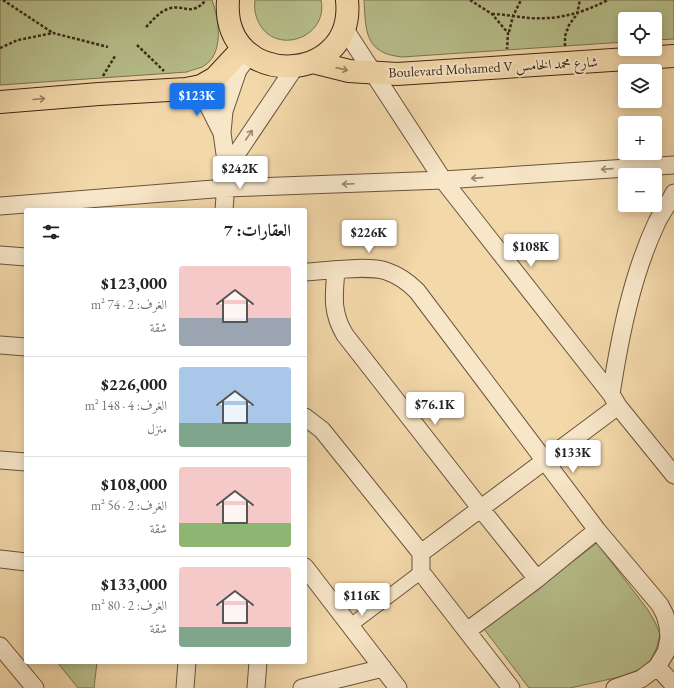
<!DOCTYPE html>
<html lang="ar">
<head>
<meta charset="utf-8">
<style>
  :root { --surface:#fff; --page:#f2f2f2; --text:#222; --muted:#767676; --line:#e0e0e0; --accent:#1a73e8 }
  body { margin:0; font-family:"EB Garamond",Amiri,serif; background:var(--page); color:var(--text); direction:rtl; height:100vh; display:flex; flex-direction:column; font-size:15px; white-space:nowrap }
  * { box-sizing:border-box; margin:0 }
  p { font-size:13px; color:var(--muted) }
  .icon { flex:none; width:22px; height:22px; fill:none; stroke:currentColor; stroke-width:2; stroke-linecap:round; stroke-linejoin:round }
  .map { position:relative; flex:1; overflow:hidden; direction:ltr }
  .panel { position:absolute; left:24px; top:208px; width:283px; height:456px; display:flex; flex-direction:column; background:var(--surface); border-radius:4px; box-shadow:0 2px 10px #0003; direction:rtl }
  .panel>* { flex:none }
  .tools { position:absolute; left:618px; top:12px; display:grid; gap:8px }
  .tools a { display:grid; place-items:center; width:44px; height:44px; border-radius:4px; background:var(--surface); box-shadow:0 2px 10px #0003; font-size:20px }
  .price { position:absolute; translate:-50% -34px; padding:0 9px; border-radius:4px; background:#fff; color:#222; font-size:13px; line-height:26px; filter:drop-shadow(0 1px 2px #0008) }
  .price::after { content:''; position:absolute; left:50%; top:24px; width:12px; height:9px; margin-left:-6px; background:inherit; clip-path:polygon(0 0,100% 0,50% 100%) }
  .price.selected { background:var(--accent); color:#fff }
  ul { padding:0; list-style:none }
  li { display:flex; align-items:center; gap:12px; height:100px; padding:0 16px }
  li+li { border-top:1px solid var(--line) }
  li span { display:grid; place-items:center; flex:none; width:112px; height:80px; border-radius:4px; color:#555 }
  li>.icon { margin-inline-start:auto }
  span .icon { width:48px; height:48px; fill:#fffc; stroke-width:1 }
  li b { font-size:17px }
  h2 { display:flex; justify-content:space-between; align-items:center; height:48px; padding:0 16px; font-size:17px }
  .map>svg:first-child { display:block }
  .green { fill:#b7bf8b; stroke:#7a7351 }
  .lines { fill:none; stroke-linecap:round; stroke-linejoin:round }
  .pedestrian-casing { stroke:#6a533c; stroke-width:15 }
  .minor-casing { stroke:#6a533c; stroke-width:19 }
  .primary-casing { stroke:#3d2717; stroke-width:24 }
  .path { stroke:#3d2717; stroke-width:2.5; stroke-dasharray:3 2; stroke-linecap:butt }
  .pedestrian { stroke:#f7e6c8; stroke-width:13 }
  .minor { stroke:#f7e6c8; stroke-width:17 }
  .primary { stroke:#f3d8aa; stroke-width:22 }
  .oneway { stroke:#988060 }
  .oneway2 { stroke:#9a8670 }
  .labels { text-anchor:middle; stroke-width:4; stroke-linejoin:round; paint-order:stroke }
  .street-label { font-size:14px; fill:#3d2717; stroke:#f7e6c8 }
</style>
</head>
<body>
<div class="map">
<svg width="674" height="688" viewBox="0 0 674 688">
  <rect width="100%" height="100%" fill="#f3d8aa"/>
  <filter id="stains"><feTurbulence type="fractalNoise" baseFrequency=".005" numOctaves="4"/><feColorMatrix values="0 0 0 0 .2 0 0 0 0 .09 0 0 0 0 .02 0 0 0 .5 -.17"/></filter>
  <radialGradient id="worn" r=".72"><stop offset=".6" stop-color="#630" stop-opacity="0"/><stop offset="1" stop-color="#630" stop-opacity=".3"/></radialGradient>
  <!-- green -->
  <path class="green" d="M0,0H212C219,20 225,55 202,67C197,69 191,70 187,72L0,85Z
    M255,0H321C329,38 274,57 258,21C255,15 254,7 255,0Z
    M364,0H674V39L655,40V19H625V42L402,57C364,53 366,31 364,0Z
    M597,543L648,610L655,622L660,634L657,647L651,660L640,669L624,676L570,688H529L484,629Z
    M57,662H97L94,688H78Z"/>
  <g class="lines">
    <defs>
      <path id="pedestrian" d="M351,625L421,572"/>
      <path id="minor" d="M344,28L443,180L611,394L618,406L674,475
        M186,89L207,103L222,133
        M227,168L295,67
        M0,206L226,188L443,180L674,165
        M224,210L227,168L222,133L224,111L238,70L250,54
        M0,255L26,257
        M336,270C334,295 331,312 345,335L481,509L537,579
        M305,272C326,271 367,265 386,271C398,275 408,282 417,291L597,530L660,605L665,615L668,626L669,638L666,652L657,667L641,679L615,688
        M0,345L26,347
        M611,394C620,336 632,275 657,222C662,212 669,203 674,193
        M305,417L322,430L421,553V572L511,688
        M0,460L26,462
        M421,553L618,406
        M0,559L26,562
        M305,567L398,688
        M467,631L537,579L597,530
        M0,646L35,688
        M657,667L674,685
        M185,688L187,662
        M256,688L258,662
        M302,688L383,668"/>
      <path id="primary" d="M228,0C221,90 356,87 347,0
        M313,62L349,71L397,74L674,56
        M0,102L99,94L186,89L201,86L215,78L243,48"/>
    </defs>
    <!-- pedestrian casing -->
    <use href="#pedestrian" class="pedestrian-casing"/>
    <!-- minor casing -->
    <use href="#minor" class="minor-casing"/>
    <!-- primary casing -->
    <use href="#primary" class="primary-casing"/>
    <!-- path -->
    <path class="path" d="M3,0L53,33
      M470,0L492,14L508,33L507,49
      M492,14C504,14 517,17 529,18C559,20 582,13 608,0
      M146,27C153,20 159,12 168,9C185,3 190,18 206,0
      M509,32L513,16L521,0
      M137,45L164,71
      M565,46V36L569,25L577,14L580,0
      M0,48L18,40L53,33L108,47
      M103,76L115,56"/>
    <!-- pedestrian -->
    <use href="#pedestrian" class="pedestrian"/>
    <!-- minor -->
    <use href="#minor" class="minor"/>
    <!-- primary -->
    <use href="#primary" class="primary"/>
  </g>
  <!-- one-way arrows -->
  <defs><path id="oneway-shaft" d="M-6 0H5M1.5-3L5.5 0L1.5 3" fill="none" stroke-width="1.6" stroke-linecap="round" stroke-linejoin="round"/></defs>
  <g class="oneway">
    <use href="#oneway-shaft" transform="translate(342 69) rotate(13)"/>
    <use href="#oneway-shaft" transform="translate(39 99) rotate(-5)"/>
  </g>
  <g class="oneway2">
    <use href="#oneway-shaft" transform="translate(249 135) rotate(-56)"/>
    <use href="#oneway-shaft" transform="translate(607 169) rotate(176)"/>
    <use href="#oneway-shaft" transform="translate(477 178) rotate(176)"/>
    <use href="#oneway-shaft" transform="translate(348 184) rotate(178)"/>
  </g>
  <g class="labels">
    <!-- street labels -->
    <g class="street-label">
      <text transform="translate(493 67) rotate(-3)" y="5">Boulevard Mohamed V شارع محمد الخامس</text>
    </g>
  </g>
  <rect width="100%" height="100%" filter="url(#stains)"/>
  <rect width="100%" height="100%" fill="url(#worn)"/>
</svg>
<div class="tools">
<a><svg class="icon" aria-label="locate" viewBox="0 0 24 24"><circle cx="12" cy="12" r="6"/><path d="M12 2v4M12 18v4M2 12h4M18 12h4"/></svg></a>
<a><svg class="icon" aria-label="layers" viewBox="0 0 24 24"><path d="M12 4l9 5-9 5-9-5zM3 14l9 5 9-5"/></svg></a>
<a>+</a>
<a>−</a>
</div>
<b class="price selected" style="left:197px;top:117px">$123K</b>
<b class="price" style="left:240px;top:190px">$242K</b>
<b class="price" style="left:369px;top:254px">$226K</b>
<b class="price" style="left:531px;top:268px">$108K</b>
<b class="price" style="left:435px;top:426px">$76.1K</b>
<b class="price" style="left:573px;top:474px">$133K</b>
<b class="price" style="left:362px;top:617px">$116K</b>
<section class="panel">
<h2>العقارات: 7<svg class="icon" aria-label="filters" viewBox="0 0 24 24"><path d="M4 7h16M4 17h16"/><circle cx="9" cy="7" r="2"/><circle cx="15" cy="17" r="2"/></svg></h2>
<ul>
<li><span style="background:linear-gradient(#f6c9c9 65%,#9aa5b1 0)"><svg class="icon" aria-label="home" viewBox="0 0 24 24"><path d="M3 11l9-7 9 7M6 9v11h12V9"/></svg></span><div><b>$123,000</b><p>الغرف: 2 · 74 m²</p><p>شقة</p></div></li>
<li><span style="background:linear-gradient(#a9c7e8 70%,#7fa58c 0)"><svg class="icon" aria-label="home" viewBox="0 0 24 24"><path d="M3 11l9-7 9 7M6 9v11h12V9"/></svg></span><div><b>$226,000</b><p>الغرف: 4 · 148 m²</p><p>منزل</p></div></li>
<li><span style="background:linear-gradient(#f6c9c9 70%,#8fb573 0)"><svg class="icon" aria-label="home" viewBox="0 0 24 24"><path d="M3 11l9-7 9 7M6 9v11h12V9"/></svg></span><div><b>$108,000</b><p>الغرف: 2 · 56 m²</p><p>شقة</p></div></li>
<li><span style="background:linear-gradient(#f6c9c9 75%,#7fa58c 0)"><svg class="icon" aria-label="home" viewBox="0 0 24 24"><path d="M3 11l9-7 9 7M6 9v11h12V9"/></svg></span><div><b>$133,000</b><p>الغرف: 2 · 80 m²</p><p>شقة</p></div></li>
</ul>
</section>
</div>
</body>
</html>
